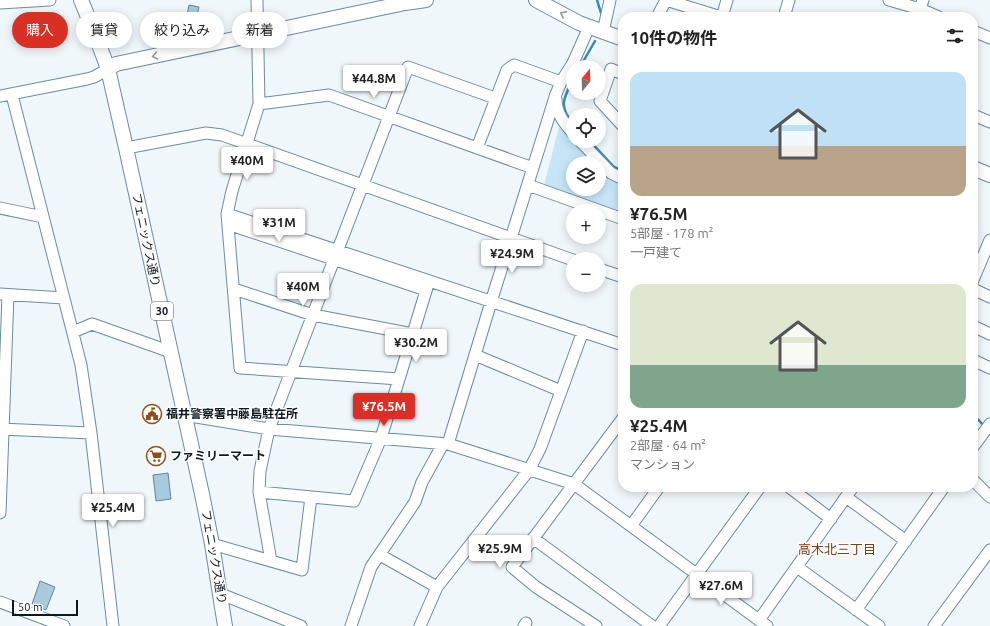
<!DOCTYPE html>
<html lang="ja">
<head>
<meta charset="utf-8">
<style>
  :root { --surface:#fff; --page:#f6f6f6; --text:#222; --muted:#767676; --accent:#d93025 }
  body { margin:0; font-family:Ubuntu,"Noto Sans JP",sans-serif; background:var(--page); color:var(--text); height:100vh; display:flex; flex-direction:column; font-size:15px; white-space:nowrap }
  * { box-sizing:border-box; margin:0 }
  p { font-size:13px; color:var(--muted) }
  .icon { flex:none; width:22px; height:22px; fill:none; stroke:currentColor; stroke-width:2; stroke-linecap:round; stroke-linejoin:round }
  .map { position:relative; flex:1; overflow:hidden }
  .panel { position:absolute; left:618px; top:12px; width:360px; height:480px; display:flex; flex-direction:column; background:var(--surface); border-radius:16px; box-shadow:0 2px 10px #0003 }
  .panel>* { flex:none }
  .hud { position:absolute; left:12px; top:12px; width:380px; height:36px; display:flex; gap:8px }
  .needle { width:26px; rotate:19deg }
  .fabs { position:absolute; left:566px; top:60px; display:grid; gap:8px }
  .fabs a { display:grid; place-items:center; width:40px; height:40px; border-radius:50%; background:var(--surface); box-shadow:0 2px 10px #0003; font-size:20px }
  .scale { position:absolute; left:12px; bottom:10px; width:66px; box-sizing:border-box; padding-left:4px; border:2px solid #0b1920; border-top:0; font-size:11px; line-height:14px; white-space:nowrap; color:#0b1920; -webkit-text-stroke:3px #fff; paint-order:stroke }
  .price { position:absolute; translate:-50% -34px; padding:0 9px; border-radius:4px; background:#fff; color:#222; font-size:13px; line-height:26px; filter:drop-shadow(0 1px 2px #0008) }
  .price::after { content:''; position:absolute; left:50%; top:24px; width:12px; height:9px; margin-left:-6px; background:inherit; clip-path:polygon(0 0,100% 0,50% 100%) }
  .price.on { background:var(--accent); color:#fff }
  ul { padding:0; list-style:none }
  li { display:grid; align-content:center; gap:8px; height:212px; padding:0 12px }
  li span { display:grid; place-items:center; height:124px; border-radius:12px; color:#555 }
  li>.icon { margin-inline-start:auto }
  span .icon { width:72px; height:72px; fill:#fffc; stroke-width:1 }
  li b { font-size:17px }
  h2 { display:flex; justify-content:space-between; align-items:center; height:48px; padding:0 12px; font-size:17px }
  .pill { padding:0 14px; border-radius:18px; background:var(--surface); box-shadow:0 2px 10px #0003; font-size:14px; line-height:36px }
  .pill.on { background:var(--accent); color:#fff }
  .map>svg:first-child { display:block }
  .green { fill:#c6e6f7 }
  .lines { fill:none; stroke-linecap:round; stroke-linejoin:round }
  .stream { stroke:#358bb2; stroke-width:2.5 }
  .building { fill:#a7cade; stroke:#638597 }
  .minor-casing { stroke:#6b8d9f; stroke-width:13 }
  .major-casing { stroke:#6b8d9f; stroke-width:16 }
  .minor { stroke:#fff; stroke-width:11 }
  .major { stroke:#fff; stroke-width:14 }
  .oneway { stroke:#91989b }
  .labels { text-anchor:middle; stroke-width:3; stroke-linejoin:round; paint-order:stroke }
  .shield { fill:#fff; stroke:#545e63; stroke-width:1 }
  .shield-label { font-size:11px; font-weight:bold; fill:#0b1920 }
  .street-label { font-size:12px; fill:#0b1920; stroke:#fff }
  .poi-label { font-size:12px; font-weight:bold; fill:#0b1920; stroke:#fff; text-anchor:start }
  .neighbourhood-label { font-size:13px; fill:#7d4016; stroke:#fff }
</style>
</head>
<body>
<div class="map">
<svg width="990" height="626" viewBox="0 0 990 626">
  <rect width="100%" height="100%" fill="#f0f7fb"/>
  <!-- green -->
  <path class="green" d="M559,127L572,136L573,141H575L596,163H573V189H599V166L623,181V215L544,185Z"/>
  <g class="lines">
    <!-- stream -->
    <path class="stream" d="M597,0L601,13
      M580,67L595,41
      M573,80C564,97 558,107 573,123
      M590,141L614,167L623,171
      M973,414L985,427"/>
  </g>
  <!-- building -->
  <path class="building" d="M189,5L199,7L197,16L187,15Z
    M168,473L171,499L156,501L153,475Z
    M40,581L55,587L46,610L32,604Z"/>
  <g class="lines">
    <defs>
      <path id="minor" d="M257,0L259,104
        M666,0L721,17
        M889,0L920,9L939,17
        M0,3L50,0
        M657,17L666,0
        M722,17L727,0
        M784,17L789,0
        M917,17L923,0
        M973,31L990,38
        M603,32L610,0
        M623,74L611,69L600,101L623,126
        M12,95L81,365L91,433L113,626
        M0,96L87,79L94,77L108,69
        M556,99C556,113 564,123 573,133
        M973,115L990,122
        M580,141L611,173L623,179
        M126,148L206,133L222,135L573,260
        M477,148L507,70L514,65L561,82
        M528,185L623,219
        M0,208L43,217
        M227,214L623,345
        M228,224L426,290
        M599,269L623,277
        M973,280L990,240
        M234,289L313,315L413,334
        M973,289L990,297
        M0,294L64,298
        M973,326L990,334
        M73,332L92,324L171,352
        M475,355L561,391
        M973,360L990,368
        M399,379L240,368L227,214L232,191L259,104L329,95L533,168
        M184,415L269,429L448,444L574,484L767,626
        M0,429L91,433
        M448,444L491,302L556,94L561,82L573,63L589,27
        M973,447L990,424
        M973,480L990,497
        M789,487L831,519
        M259,492L354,501L381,438L429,281
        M846,497L906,541
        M0,513L8,295
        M631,526L659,487
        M533,538L652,626
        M212,544L302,570L311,497
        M380,555L437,587
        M271,561L259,492L260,471L269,429L408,67L495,98
        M797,567L879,626
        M221,594L301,626
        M0,602L64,626
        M856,610L944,487
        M759,620L853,487
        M351,626L371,567L415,502L422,482L443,444
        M420,626L437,587L529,470L540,449L583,331
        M524,626L526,623
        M596,626L536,587L512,567L623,418
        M659,626L760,487
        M934,626L990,550"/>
      <path id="major" d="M81,0L97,39L108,69L126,148L202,494L212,544L225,626
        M536,0L579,23L623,39
        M108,69L116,64L405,3L426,0
        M973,168L990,175"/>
    </defs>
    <!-- minor casing -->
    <use href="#minor" class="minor-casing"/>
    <!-- major casing -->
    <use href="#major" class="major-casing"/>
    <!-- minor -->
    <use href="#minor" class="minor"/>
    <!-- major -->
    <use href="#major" class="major"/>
  </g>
  <!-- one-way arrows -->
  <defs><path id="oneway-chevron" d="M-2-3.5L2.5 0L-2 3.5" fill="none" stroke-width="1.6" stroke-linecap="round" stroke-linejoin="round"/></defs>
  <g class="oneway">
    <use href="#oneway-chevron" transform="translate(563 14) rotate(-152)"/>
    <use href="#oneway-chevron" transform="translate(155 56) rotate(168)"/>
  </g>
  <!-- icons -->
  <defs>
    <symbol id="civic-ring" viewBox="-11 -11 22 22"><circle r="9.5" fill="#fff" stroke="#914d1f" stroke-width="1.5"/><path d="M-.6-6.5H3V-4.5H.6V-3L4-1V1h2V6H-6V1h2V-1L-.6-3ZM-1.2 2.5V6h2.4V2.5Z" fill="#914d1f"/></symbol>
    <symbol id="supermarket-ring" viewBox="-11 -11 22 22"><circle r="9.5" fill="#fff" stroke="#914d1f" stroke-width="1.5"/><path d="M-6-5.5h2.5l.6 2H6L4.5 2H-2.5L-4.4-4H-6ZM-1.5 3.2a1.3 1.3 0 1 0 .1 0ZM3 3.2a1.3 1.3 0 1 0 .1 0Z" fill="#914d1f"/></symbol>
  </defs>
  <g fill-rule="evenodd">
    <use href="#civic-ring" x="141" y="403" width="22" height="22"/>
    <use href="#supermarket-ring" x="145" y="445" width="22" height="22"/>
  </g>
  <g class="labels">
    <!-- shield labels -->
    <rect class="shield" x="151" y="302" width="22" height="18" rx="3"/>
    <g class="shield-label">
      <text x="162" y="315">30</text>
    </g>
    <!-- street labels -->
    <g class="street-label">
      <text transform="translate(146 240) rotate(78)" y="4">フェニックス通り</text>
      <text transform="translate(214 557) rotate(80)" y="4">フェニックス通り</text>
    </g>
    <!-- poi labels -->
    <g class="poi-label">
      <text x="166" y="418">福井警察署中藤島駐在所</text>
      <text x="170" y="460">ファミリーマート</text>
    </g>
    <!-- neighbourhood labels -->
    <g class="neighbourhood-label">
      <text x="837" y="554">高木北三丁目</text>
    </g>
  </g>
</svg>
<div class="fabs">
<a><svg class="needle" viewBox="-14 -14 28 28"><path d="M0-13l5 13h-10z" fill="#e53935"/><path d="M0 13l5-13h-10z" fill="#767676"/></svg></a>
<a><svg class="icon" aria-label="locate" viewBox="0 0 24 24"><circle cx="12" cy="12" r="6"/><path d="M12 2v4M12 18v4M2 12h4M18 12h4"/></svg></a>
<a><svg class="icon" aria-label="layers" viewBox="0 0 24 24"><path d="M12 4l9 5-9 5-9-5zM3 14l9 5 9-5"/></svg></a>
<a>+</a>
<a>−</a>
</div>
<div class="scale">50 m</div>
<b class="price" style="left:374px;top:99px">¥44.8M</b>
<b class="price" style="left:247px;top:181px">¥40M</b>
<b class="price" style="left:279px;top:243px">¥31M</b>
<b class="price" style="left:512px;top:274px">¥24.9M</b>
<b class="price" style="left:303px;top:307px">¥40M</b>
<b class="price" style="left:416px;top:363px">¥30.2M</b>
<b class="price on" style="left:384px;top:427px">¥76.5M</b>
<b class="price" style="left:113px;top:528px">¥25.4M</b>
<b class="price" style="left:500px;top:569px">¥25.9M</b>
<b class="price" style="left:721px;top:606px">¥27.6M</b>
<div class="hud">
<a class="pill on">購入</a>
<a class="pill">賃貸</a>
<a class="pill">絞り込み</a>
<a class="pill">新着</a>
</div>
<section class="panel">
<h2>10件の物件<svg class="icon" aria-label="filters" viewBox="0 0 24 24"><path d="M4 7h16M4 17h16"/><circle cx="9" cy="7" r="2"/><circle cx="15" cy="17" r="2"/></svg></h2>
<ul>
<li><span style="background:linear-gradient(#bfe0f5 60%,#b9a48a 0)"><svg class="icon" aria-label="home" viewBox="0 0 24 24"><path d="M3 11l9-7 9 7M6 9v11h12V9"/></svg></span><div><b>¥76.5M</b><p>5部屋 · 178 m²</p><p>一戸建て</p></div></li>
<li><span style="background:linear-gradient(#dfe7d0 65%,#7fa58c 0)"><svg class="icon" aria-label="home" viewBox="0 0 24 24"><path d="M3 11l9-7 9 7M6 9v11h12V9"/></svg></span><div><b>¥25.4M</b><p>2部屋 · 64 m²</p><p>マンション</p></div></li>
</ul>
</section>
</div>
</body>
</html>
